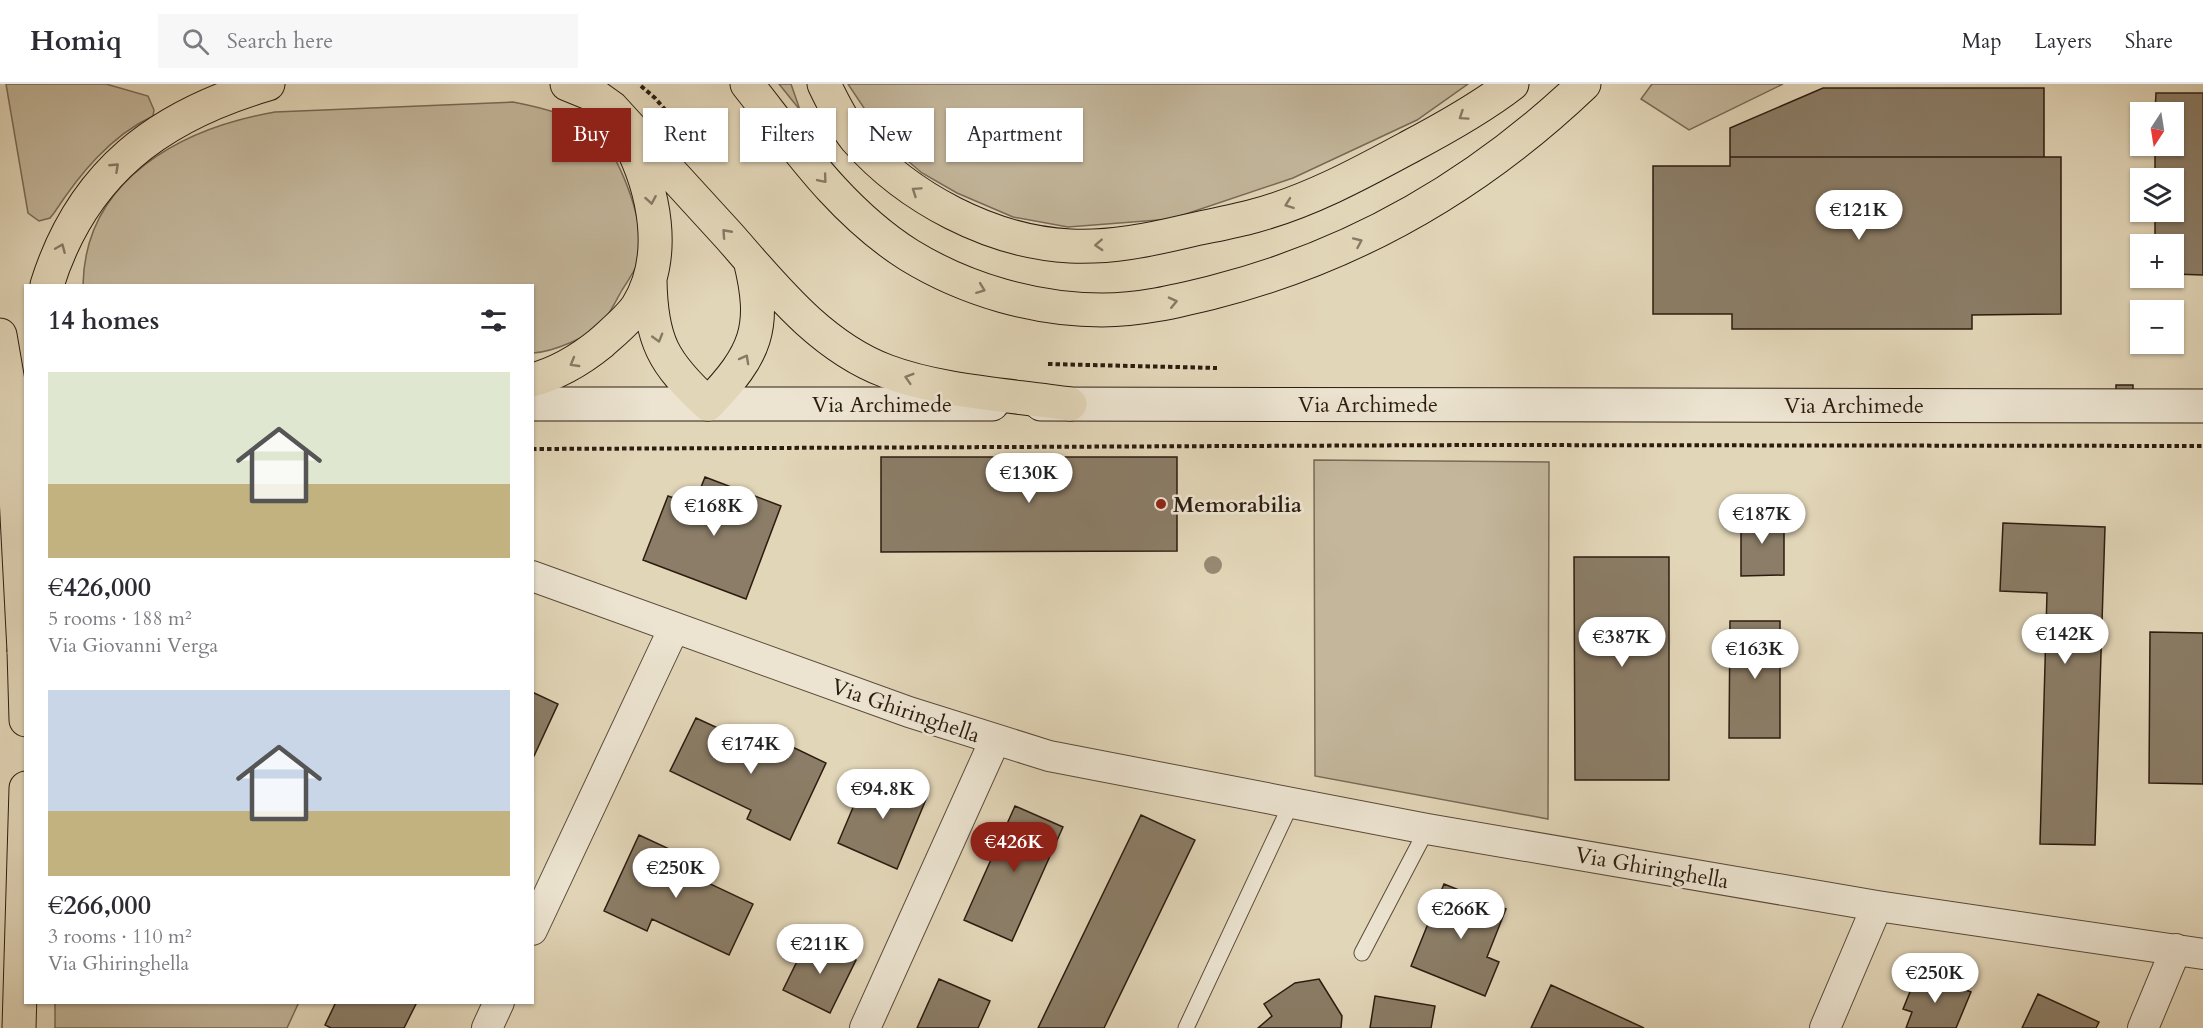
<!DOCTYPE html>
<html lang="en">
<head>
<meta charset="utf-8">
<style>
  :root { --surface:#fff; --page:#f7f7f7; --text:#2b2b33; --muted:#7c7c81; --line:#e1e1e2; --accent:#8f2418 }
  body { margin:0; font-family:Cardo,serif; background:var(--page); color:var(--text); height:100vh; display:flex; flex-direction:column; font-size:22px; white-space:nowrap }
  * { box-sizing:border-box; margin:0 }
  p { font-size:20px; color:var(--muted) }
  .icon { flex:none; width:33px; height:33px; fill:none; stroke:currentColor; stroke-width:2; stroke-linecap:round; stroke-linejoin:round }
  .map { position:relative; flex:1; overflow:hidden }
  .details { position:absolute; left:24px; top:200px; width:510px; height:720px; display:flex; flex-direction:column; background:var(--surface); border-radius:0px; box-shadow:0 2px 4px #0004 }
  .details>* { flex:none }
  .top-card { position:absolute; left:552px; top:24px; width:570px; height:54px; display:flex; gap:12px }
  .needle { width:39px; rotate:192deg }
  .tools { position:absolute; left:2130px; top:18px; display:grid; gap:12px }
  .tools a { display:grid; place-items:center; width:54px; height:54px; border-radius:0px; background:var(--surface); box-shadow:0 2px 4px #0004; font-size:30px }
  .price { position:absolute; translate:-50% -51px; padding:0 14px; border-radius:21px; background:#fff; color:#222; font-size:20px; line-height:39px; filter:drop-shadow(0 2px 3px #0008) }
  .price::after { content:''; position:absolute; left:50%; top:36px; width:18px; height:14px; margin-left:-9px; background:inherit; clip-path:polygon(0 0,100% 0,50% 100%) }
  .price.active { background:var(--accent); color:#fff }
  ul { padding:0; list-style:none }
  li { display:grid; align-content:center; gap:12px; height:318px; padding:0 24px }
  li span { display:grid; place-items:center; height:186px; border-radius:0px; color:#555 }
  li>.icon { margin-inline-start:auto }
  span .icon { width:108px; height:108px; fill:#fffc; stroke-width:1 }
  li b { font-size:26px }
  h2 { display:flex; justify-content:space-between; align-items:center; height:72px; padding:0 24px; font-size:26px }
  .pill { padding:0 21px; border-radius:0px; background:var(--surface); box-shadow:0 2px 4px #0004; font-size:21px; line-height:54px }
  .pill.active { background:var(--accent); color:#fff }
  header { display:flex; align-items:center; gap:36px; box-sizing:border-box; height:84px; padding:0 30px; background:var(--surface); border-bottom:2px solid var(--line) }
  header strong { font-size:28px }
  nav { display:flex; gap:33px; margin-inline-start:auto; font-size:21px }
  .search { width:420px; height:54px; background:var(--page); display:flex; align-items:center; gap:15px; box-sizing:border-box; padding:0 21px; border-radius:0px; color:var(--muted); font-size:22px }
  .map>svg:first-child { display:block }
  .green { fill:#c3b69b; stroke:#786956; stroke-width:1.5 }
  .building { fill:#8b7d67; stroke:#2c1c10; stroke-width:1.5 }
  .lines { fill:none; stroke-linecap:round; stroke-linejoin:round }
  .lane-casing { stroke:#5a4a3a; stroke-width:17 }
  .street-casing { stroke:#5a4a3a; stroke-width:32 }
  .secondary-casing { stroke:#2c1c10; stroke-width:35 }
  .primary-casing { stroke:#2c1c10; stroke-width:35 }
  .highway-casing { stroke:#2c1c10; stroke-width:35 }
  .path { stroke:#2c1c10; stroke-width:4; stroke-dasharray:4.5 3; stroke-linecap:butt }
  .lane { stroke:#ece4d1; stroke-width:15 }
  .street { stroke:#ece4d1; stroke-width:30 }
  .secondary { stroke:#ece4d1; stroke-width:33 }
  .primary { stroke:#e2d6b8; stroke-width:33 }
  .highway { stroke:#e2d6b8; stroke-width:33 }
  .primary-bridge-casing { stroke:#2c1c10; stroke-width:35; stroke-linecap:butt }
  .primary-bridge { stroke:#e2d6b8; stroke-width:33 }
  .tree { fill:#978973 }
  .oneway { stroke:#877964 }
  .poi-dot { fill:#8f2418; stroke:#ece4d1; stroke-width:2 }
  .labels { text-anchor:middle; stroke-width:5; stroke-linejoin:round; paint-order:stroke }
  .street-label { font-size:22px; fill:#2c1c10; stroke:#ece4d1 }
  .poi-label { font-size:22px; font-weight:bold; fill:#2c1c10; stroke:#ece4d1; text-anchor:start }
</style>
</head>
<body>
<header>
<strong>Homiq</strong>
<div class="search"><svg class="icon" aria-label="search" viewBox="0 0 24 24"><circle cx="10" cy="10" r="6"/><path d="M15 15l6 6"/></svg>Search here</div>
<nav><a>Map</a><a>Layers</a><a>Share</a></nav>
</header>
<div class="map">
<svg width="2203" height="944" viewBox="0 0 2203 944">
  <rect width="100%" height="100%" fill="#e2d6b8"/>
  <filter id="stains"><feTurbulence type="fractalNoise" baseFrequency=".00333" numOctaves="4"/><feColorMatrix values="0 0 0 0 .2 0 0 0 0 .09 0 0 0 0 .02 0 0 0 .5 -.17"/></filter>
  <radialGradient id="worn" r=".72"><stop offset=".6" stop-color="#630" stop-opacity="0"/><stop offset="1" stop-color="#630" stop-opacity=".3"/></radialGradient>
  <!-- green -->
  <path class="green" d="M6,0H106L148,12L154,26L153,32C110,52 79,91 54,129L50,134L39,137L28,129Z
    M779,0H791L800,26Z
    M848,0H1468L1417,36L1293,94L1171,135L1068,143L1013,133L957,109L922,89L888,60Z
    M1652,0H1783L1689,46L1641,15Z
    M513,18C544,24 578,32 601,55C621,74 647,147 640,174C636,185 628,197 622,206C616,217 610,229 603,238C590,253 552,268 533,269L532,201H83C85,94 183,44 275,28Z
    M1314,376L1549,378L1548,735L1315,692Z
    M55,918H299L287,944H55Z"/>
  <!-- building -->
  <path class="building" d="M1823,4H2044V73H1730V44Z
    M2156,9H2203V191L2174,190V160H2155V128H2174V94H2155V62H2174V28H2155Z
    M1730,73H2061V230L1972,231V245H1732V230H1653V82H1730Z
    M2116,301H2133V320H2116Z
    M881,373H1177V467L881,468Z
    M705,393L781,422L746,515L643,476L668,412L694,421Z
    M1784,431V491L1741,492V432Z
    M2003,439L2105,443L2095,761L2040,760L2047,509L2000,507Z
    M1574,473H1669V696H1575Z
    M1730,537H1780V654H1729Z
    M2150,548L2203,549V700L2149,699Z
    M532,608L558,620L534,672H532Z
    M696,634L772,669L778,656L826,679L790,756L747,735L751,726L670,687Z
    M868,688L927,713L897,785L838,759Z
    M1015,722L1063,743L1012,857L964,836Z
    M1141,731L1195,756L1104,944H1038Z
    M639,751L678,769L672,782L753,820L729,871L652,835L647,847L604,827Z
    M1444,800L1506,825L1487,873L1499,878L1485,912L1411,882Z
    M809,853L856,876L830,929L783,906Z
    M1918,888L1971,908L1956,944H1906L1912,928L1903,925Z
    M939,895L990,917L978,944H917Z
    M1319,895L1342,932L1341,944H1258L1272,932L1264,920L1295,899Z
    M1551,901L1644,944H1531Z
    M2038,910L2099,938L2096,944H2022Z
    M1375,912L1435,922L1431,944H1370Z
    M336,918H417L404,944H331L325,941Z"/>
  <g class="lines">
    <defs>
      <path id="lane" d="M1362,869L1427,745
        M1186,944L1291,720"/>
      <path id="street" d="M532,492L909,628L1049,672L1427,745L1877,822L2203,870
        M532,846L674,544
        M487,944L499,918
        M865,944L995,656
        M1825,944L1877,822
        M2143,944L2176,865"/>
      <path id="secondary" d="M532,320H992
        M1041,320L2203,322"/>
      <path id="primary" d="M567,0L594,11L612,24C651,67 690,109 729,152C774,203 820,262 886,287C942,308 1011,311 1070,320
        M650,196C651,257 663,279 708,320C756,270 767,244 750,176
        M47,201C82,89 158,32 268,0
        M0,251L11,315
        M532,296C559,289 580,276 601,259C613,248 628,236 637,223C669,172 654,105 628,55
        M24,567L26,636
        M19,944L26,704"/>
      <path id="highway" d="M747,0C796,62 841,128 909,171C966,206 1036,226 1102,226C1141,226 1177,217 1214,208C1355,172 1479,100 1584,0
        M824,0C833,19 843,39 856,55C908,114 991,158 1070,162C1110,164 1149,156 1187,147C1209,142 1232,138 1254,132C1310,117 1361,89 1411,62C1445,44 1481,24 1512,0"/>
    </defs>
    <!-- lane casing -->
    <use href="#lane" class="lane-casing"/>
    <!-- street casing -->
    <use href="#street" class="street-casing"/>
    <!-- secondary casing -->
    <use href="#secondary" class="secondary-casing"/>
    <!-- primary casing -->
    <use href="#primary" class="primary-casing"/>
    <!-- highway casing -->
    <use href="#highway" class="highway-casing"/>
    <!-- path -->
    <path class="path" d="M641,2L655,14L699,65
      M1048,280L1217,284
      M532,365L1477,361L2203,362"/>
    <!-- lane -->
    <use href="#lane" class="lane"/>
    <!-- street -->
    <use href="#street" class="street"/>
    <!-- secondary -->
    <use href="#secondary" class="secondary"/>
    <!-- primary -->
    <use href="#primary" class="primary"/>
    <!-- highway -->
    <use href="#highway" class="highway"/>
    <defs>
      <path id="primary-bridge" d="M11,315L24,567"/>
    </defs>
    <!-- primary-bridge casing -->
    <use href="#primary-bridge" class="primary-bridge-casing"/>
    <!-- primary-bridge -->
    <use href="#primary-bridge" class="primary-bridge"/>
  </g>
  <!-- trees -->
  <circle class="tree" cx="1213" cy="481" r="9"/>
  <!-- one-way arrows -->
  <defs><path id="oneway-chevron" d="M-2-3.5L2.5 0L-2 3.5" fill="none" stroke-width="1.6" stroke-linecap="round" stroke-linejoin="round" transform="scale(1.5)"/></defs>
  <g class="oneway">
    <use href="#oneway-chevron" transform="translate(1463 32) rotate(146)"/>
    <use href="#oneway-chevron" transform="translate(115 83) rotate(-43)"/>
    <use href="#oneway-chevron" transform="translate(823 95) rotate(50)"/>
    <use href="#oneway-chevron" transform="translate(916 107) rotate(-146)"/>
    <use href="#oneway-chevron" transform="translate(651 116) rotate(80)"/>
    <use href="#oneway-chevron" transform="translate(1289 120) rotate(160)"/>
    <use href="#oneway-chevron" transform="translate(726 149) rotate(-132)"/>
    <use href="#oneway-chevron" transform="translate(1358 158) rotate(-24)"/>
    <use href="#oneway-chevron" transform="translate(1099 161) rotate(177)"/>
    <use href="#oneway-chevron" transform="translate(61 164) rotate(-67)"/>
    <use href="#oneway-chevron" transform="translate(981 205) rotate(21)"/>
    <use href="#oneway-chevron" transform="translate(1173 218) rotate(-13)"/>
    <use href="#oneway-chevron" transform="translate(658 254) rotate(74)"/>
    <use href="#oneway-chevron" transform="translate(745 275) rotate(-61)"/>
    <use href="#oneway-chevron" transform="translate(574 279) rotate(150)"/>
    <use href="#oneway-chevron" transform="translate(909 294) rotate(-163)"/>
  </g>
  <!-- markers -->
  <circle class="poi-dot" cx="1161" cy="420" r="6"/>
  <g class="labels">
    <!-- street labels -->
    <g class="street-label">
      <text x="882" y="328">Via Archimede</text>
      <text x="1368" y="328">Via Archimede</text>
      <text x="1854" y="329">Via Archimede</text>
      <text transform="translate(906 626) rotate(19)" y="8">Via Ghiringhella</text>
      <text transform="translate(1652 783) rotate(10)" y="8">Via Ghiringhella</text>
    </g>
    <!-- poi labels -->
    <g class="poi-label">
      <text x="1173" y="428">Memorabilia</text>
    </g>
  </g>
  <rect width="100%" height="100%" filter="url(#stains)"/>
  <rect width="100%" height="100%" fill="url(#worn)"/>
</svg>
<div class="tools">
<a><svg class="needle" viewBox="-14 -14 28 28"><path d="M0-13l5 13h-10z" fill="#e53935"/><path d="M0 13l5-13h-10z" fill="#7c7c81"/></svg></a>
<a><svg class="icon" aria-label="layers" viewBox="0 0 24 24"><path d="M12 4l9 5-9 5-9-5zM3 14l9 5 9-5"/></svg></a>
<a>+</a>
<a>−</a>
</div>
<b class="price" style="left:1859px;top:157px">€121K</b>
<b class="price" style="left:1029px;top:420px">€130K</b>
<b class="price" style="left:714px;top:453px">€168K</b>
<b class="price" style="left:1762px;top:461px">€187K</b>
<b class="price" style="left:2065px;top:581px">€142K</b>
<b class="price" style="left:1622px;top:584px">€387K</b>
<b class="price" style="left:1755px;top:596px">€163K</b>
<b class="price" style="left:751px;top:691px">€174K</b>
<b class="price" style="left:883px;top:736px">€94.8K</b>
<b class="price active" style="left:1014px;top:789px">€426K</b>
<b class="price" style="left:676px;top:815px">€250K</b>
<b class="price" style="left:1461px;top:856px">€266K</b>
<b class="price" style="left:820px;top:891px">€211K</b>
<b class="price" style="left:1935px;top:920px">€250K</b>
<div class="top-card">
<a class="pill active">Buy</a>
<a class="pill">Rent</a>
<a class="pill">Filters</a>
<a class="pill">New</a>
<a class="pill">Apartment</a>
</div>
<section class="details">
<h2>14 homes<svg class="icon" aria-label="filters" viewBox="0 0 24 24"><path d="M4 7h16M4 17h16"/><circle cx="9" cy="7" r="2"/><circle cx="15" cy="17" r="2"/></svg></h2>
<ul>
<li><span style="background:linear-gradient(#dfe7d0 60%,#c2b280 0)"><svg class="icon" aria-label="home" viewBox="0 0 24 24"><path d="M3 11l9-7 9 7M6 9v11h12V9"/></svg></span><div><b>€426,000</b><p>5 rooms · 188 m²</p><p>Via Giovanni Verga</p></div></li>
<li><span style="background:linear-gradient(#c9d6e8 65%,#c2b280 0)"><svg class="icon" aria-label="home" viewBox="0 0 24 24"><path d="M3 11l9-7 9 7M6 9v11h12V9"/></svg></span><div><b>€266,000</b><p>3 rooms · 110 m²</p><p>Via Ghiringhella</p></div></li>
</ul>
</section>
</div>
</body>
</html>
